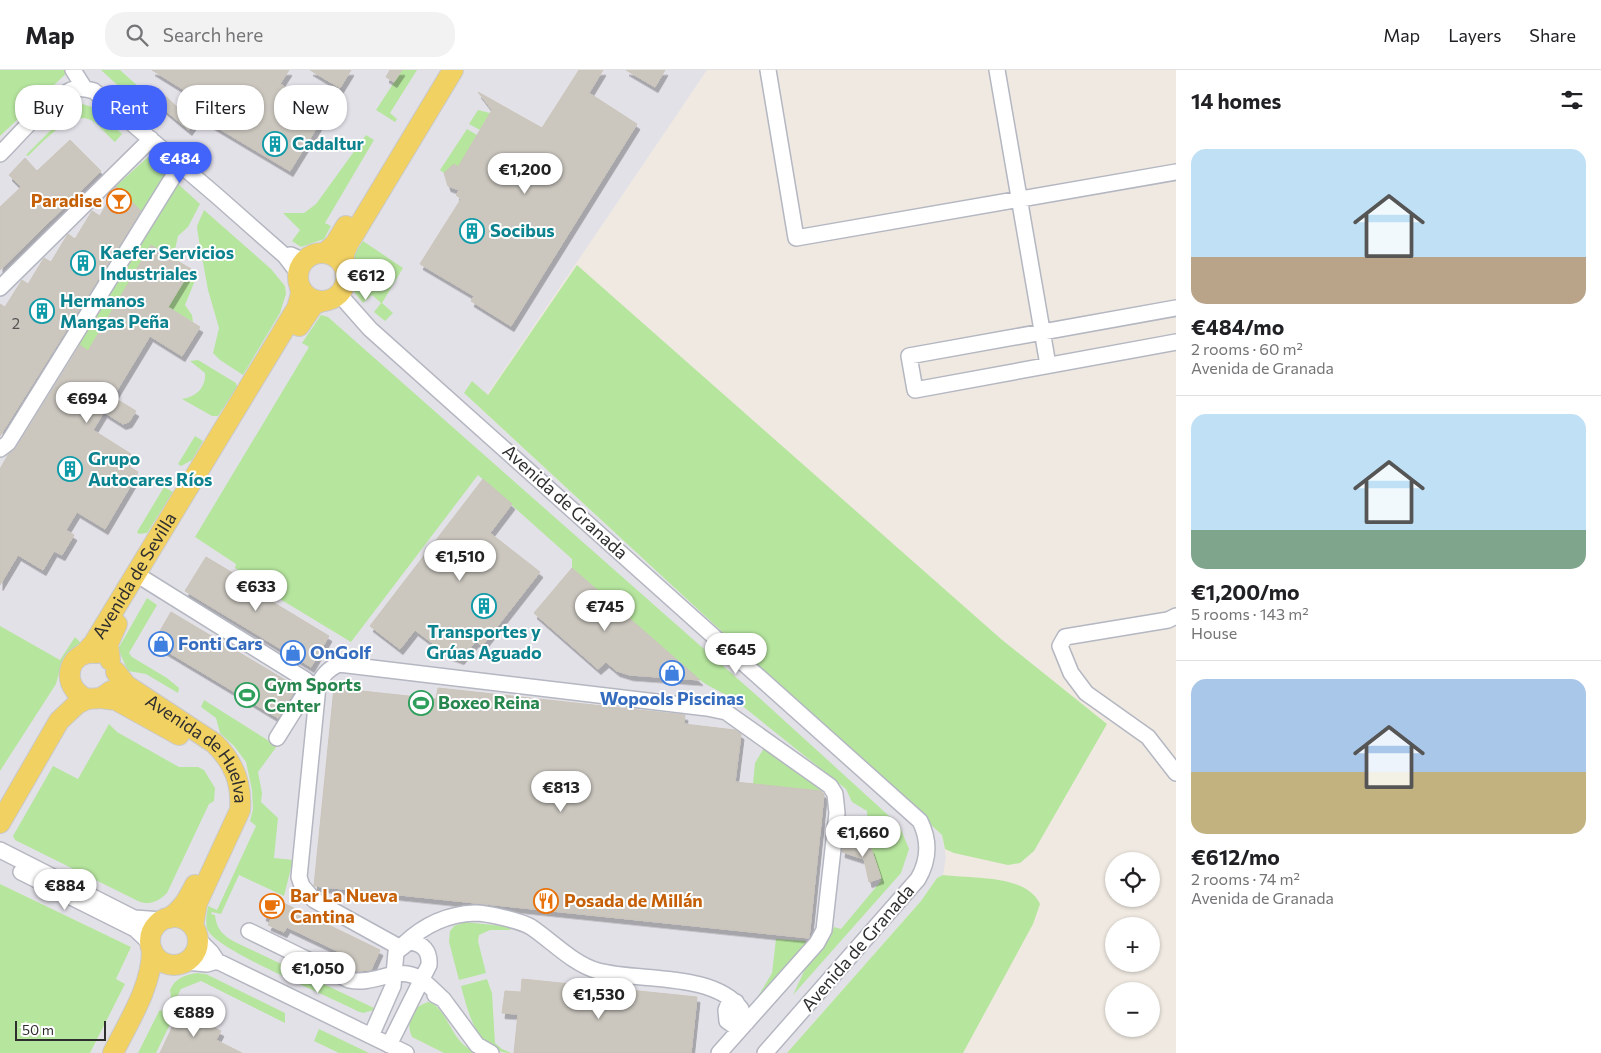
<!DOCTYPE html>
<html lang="en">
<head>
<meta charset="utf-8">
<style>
  :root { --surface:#fff; --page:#f2f2f2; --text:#202124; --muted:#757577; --line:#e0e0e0; --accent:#4264fb }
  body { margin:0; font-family:Commissioner,sans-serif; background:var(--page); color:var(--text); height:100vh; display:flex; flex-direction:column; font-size:19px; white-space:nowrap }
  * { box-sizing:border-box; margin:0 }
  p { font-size:16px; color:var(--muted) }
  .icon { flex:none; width:28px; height:28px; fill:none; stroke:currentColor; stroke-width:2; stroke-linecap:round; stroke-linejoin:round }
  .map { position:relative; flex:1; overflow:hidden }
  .details { display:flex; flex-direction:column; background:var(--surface); width:425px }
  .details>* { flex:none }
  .guide { position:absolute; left:15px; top:15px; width:475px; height:45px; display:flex; gap:10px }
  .buttons { position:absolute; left:1105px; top:782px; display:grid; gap:10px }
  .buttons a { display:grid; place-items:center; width:55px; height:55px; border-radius:50%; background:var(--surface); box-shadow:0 1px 4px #0004; font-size:25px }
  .scale { position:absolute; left:15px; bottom:12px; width:91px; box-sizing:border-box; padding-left:5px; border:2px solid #2e2e2e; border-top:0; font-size:14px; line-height:18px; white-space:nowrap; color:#2e2e2e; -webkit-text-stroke:4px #fff; paint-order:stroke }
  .price { position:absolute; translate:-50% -42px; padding:0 11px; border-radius:18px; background:#fff; color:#222; font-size:16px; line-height:32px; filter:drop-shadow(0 1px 2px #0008) }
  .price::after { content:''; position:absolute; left:50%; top:30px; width:15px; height:11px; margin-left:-8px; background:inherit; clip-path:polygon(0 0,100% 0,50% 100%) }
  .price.current { background:var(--accent); color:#fff }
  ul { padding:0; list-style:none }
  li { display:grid; align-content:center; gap:10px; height:265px; padding:0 15px }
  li+li { border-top:1px solid var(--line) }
  li span { display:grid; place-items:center; height:155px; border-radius:15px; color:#555 }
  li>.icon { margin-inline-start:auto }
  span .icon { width:90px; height:90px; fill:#fffc; stroke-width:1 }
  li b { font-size:21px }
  h2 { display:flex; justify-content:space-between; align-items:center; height:60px; padding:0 15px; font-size:21px }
  .tag { padding:0 18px; border-radius:20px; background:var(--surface); box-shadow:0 1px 4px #0004; font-size:18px; line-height:45px }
  .tag.current { background:var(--accent); color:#fff }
  header { display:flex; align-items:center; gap:30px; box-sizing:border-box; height:70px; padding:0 25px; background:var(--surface); border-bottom:1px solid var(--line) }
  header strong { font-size:24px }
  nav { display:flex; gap:28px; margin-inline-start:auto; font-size:18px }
  .search { width:350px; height:45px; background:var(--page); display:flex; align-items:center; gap:12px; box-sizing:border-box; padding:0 18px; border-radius:20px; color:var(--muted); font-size:19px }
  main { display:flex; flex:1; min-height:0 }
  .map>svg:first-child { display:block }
  .industrial { fill:#e3e1e8 }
  .green { fill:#b6e59e }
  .building { fill:#cbc7bf; stroke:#cbc5ba; filter:url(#shadow) }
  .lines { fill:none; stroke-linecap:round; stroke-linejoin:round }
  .minor-casing { stroke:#b4b7c1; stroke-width:18 }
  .major-casing { stroke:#c9c9c9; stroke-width:22 }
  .minor { stroke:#fff; stroke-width:15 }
  .major { stroke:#f2d163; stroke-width:20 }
  .labels { text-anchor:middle; stroke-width:4; stroke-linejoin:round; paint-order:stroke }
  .number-label { font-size:15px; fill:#555452 }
  .culture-label { font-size:18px; font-weight:bold; fill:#0d838f; stroke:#fff; text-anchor:start }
  .food-label { font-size:18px; font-weight:bold; fill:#c56008; stroke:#fff; text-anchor:start }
  .street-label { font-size:18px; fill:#2e2e2e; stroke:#fff }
  .shop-label { font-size:18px; font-weight:bold; fill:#366cbe; stroke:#fff; text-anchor:start }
  .leisure-label { font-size:18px; font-weight:bold; fill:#27864d; stroke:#fff; text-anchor:start }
</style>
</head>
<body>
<header>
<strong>Map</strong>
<div class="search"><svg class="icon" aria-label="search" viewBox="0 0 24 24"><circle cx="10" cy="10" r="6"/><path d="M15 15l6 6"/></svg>Search here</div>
<nav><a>Map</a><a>Layers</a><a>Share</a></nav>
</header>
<main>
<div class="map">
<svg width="1176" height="983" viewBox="0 0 1176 983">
  <defs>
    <filter id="shadow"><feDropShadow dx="3" dy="5.5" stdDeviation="0" flood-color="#0004"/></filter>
  </defs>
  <rect width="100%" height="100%" fill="#efe9e1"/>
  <!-- industrial -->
  <path class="industrial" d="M70,0H707L487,325L472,312L464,323L942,765L946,787L943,805L937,808L921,831L787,983H90L125,914L116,909L131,877L0,814V66Z"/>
  <!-- green -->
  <path class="green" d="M0,0H70L0,66Z
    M101,0H120L139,17L128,25Z
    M402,0H417L390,43L397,49L395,52L376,40Z
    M146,23L157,33L147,42L140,36Z
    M79,33L92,37L122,64L115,72C107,66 98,52 88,49C69,42 40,75 28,86L26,85L57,54L52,47L62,38Z
    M478,40L490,43L480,60L469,54Z
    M467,59L477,65L465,85L463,99L454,95L444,103L440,100Z
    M366,65L374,70L325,153L331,156L324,169L301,177L292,171L300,160L283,143H304L316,134Z
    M148,87L168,106L144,145L116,116Z
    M177,113L200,134L188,157L178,166L173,188L151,175L88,281L78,275Z
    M204,140L271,199L285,216L286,224L280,243L243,305L220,290L213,283L219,258L208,220L198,165L197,156Z
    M363,171L403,198L382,233L393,243L385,251L374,242L381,233L372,225L363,233L354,222L352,188Z
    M577,195L1001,569L1107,654L1034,781L1020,793L1008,795L954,783L945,779L942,765L464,323L472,311L488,325Z
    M191,199L196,208L185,235L192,245L193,252L168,237Z
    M321,245L328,247L765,633L899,755L909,779L901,803L793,925L807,895L829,868L834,857L841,859L881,811L871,778L873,765L868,763L867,741L852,732L846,719L740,634C727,623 713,620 700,610L572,498V489L478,405L351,572L280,529L281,527L235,498L236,494L195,467L309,277L302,273Z
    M198,290L236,313L237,317L218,346H212L182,329C196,327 206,318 205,303L190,291Z
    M195,366L203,371L192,390L181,396L178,394Z
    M164,417L173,422L147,463L139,464L137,462Z
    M147,528L157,535L129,583L132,587L167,608L179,618L178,623L146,604L128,601L118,579Z
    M0,556L60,590L75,567L81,573L68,582L63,589L56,614L0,701Z
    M204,630L277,676L258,702L262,723L261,732L278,748L274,788L293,790L284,826L239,805L221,844L212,842L211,844L215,845C217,861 224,866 237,873L374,938V940L363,943L357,941C330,927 222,882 209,862C204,855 207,845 208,836L217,840L256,756L250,751L253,739L252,720L246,692L234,676L220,663L216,648L201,637Z
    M109,654L117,662L179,697H198L204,700L215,718L214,731L209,734L167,823C159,831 150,836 138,831L15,770L13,766L53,696L78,709Z
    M764,678L770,679L824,721L753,714L755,693Z
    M943,805C973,809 1026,804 1040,834L1033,854L963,983H787L921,831L937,808Z
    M0,814L131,877L116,909L125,914L90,983H0Z
    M465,852L512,857L510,860H490L479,865L478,871L486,903L459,910L449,872L450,861L454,856Z
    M776,869L806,871L803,878L760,928H757L772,903Z
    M197,903L206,904L285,943V953L201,911L181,919L175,931L171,928L170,920C175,908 185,905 197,903Z
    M487,909L492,923L495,973L502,979L511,983C477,983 468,942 461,916Z
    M428,932C442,934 450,960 460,971C464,976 470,979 476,983H444L412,967C405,951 412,937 428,932Z
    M167,939L171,940L168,946L173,948L156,983H138L159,941Z
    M319,959L369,983H339L314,971Z"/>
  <!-- building -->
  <path class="building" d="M152,0H289L280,14L327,41L290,101L198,46L205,33Z
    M310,0H351L340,18Z
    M390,0H402L394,12L386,7Z
    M579,0H603L589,23L637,54L511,256L471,231L474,226L420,194L461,129L456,125L459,120L448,116L444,103L454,94L458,97L492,40L478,22L542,58Z
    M626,0H665L655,17Z
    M161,22L194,53L189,60L154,31Z
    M70,70L101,101L0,200V137L21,117L9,105L25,88L37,101Z
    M116,116L141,141L0,366V234L5,237L22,210L28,214L44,188L51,192L68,164L75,169L92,141L100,146Z
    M151,175L191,199L168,237L200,257L182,286L150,266L113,327L136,341L129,352L123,354L104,342L93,360L131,384L125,394L138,402L134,410L105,459L77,442L66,460L74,465L62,485L54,481L43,500L18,485L0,515V399L8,385L16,378L80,275L88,281Z
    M483,409L512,434L490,463L540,502L482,576L476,571L461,589L447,584L415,560L400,579L370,556Z
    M206,487L268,524L266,528L329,566L311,597L185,521Z
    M572,498L700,610L630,605L617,601L606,592L598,599L534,543Z
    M171,542L297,617L278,648L153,573Z
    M334,618L436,629L438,618L685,645L684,654L735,660L741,664L735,712L821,721L824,724L809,868L314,816Z
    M844,769L871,778L881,808L869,812L864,789L842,782Z
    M271,827L380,880L371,900L356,901L343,895L348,886L287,857L284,862L268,855L271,849L263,845Z
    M522,909L697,927L691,983H514L518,944L502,943L505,921L521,922Z
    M189,944L221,961L216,970L242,983H160L178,945L186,949Z"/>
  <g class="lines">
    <defs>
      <path id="minor" d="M73,0L85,19
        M768,0L796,168L1176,102
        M997,0L1048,295
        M0,84C19,65 47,31 71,20C78,17 87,19 94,21L217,126L285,186L298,203
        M285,186L291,185L304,191
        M0,218L151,69
        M339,224L370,259L920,751C930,771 929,790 918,809L765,983
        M1176,238L909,286L915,320L1176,272
        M0,379L8,373L181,94
        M144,509L306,610L307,620L277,668
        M1176,546L1168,550L1065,567L1060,576L1071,603L1086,623L1148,667L1176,703
        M0,780L134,848L162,850
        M21,802L135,859L150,873
        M249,861L349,910C377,916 397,893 422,910C429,915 436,923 443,929
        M198,869L211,882L217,891L406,983
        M404,874C424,855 447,844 475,843C487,843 521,851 531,857C552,871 573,894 598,901C640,912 713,902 741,939V955L738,961
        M399,877L314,830L302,816L299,807L318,616C322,605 328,599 339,594L707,638L726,642L830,716L835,724L837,743L824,860L817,873L719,983
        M186,892L207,894L217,891
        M435,925L443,929L477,975L491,983
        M736,932L728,935L726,940L727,951L734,956L747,952
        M371,966L393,916L396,882L409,872C423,873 430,881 429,895L389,975"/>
      <g id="major">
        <path d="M325,183L335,174L346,156"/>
        <circle cx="322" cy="207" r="24"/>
        <path d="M344,196V184L348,174L453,0"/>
        <path d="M299,256L314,234L323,231"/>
        <path id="s1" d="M85,583L94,573L297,238L301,224L300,217"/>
        <path d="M110,590L108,574L117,554"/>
        <path id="s2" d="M116,602L126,615L214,673C234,692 242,713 240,740L197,833L193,856"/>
        <path d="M101,628L116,630L179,665"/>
        <path d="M87,629C59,617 67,579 97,583"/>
        <path d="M0,753L59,651L77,634L87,629L101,628L111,621"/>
        <circle cx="174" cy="871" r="24"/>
        <path d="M169,848C182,840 188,829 195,815"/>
        <path d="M113,983C129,951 152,916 152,880"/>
      </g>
    </defs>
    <!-- minor casing -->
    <use href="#minor" class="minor-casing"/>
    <!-- major casing -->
    <use href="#major" class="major-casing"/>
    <!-- minor -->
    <use href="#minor" class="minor"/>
    <!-- major -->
    <use href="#major" class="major"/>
  </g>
  <!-- icons -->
  <defs>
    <symbol id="building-ring" viewBox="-11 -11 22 22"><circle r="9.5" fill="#fff" stroke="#0f9aa8" stroke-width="1.5"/><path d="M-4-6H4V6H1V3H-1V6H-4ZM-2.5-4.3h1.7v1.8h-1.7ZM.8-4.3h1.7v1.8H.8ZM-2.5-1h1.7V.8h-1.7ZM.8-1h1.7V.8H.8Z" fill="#0f9aa8"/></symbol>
    <symbol id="bar-ring" viewBox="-11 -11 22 22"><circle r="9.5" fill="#fff" stroke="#e8710a" stroke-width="1.5"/><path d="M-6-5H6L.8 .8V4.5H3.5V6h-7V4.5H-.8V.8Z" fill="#e8710a"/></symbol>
    <symbol id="shop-ring" viewBox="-11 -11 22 22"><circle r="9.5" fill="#fff" stroke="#3f7fe0" stroke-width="1.5"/><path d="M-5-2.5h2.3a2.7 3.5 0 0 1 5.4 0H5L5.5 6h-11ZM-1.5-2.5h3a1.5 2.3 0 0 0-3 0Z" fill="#3f7fe0"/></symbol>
    <symbol id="stadium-ring" viewBox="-11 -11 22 22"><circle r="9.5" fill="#fff" stroke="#2e9e5b" stroke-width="1.5"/><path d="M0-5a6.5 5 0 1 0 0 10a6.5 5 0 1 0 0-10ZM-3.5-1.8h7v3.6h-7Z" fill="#2e9e5b"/></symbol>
    <symbol id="restaurant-ring" viewBox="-11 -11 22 22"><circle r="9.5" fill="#fff" stroke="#e8710a" stroke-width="1.5"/><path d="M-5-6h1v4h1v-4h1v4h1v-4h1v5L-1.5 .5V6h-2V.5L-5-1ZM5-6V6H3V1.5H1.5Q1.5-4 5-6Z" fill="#e8710a"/></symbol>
    <symbol id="cafe-ring" viewBox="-11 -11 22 22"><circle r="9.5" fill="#fff" stroke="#e8710a" stroke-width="1.5"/><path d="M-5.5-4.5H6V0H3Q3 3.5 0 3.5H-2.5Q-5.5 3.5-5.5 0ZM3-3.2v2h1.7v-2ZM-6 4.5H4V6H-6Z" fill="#e8710a"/></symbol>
  </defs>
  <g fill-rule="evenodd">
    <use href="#building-ring" x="261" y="60" width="28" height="28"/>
    <use href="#bar-ring" x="105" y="117" width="28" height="28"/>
    <use href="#building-ring" x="458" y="147" width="28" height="28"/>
    <use href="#building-ring" x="69" y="179" width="28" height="28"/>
    <use href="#building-ring" x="28" y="227" width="28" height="28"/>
    <use href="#building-ring" x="56" y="385" width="28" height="28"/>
    <use href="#building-ring" x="470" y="522" width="28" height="28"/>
    <use href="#shop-ring" x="147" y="560" width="28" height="28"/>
    <use href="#shop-ring" x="279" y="569" width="28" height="28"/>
    <use href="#shop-ring" x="658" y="589" width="28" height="28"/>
    <use href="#stadium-ring" x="233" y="611" width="28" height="28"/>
    <use href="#stadium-ring" x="407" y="619" width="28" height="28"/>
    <use href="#restaurant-ring" x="532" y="817" width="28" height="28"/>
    <use href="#cafe-ring" x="258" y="822" width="28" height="28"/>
  </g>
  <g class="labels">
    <!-- number labels -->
    <g class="number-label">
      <text x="16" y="259">2</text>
    </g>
    <!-- culture labels -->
    <g class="culture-label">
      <text x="292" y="80">Cadaltur</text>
      <text x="490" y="167">Socibus</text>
      <text x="100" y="189">Kaefer Servicios<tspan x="100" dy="21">Industriales</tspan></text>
      <text x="60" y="237">Hermanos<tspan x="60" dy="21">Mangas Peña</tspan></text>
      <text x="88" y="395">Grupo<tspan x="88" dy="21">Autocares Ríos</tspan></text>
      <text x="484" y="568" text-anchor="middle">Transportes y<tspan x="484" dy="21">Grúas Aguado</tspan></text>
    </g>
    <!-- food labels -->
    <g class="food-label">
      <text x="102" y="137" text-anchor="end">Paradise</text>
      <text x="290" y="832">Bar La Nueva<tspan x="290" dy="21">Cantina</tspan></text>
      <text x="564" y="837">Posada de Millán</text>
    </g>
    <!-- street labels -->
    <g class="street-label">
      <text transform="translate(565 432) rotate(42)" y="6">Avenida de Granada</text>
      <text dy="6" stroke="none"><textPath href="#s1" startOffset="92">Avenida de Sevilla</textPath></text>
      <text dy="6" stroke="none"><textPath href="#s2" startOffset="116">Avenida de Huelva</textPath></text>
      <text transform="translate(858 878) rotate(-49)" y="6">Avenida de Granada</text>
    </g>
    <!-- shop labels -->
    <g class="shop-label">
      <text x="178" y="580">Fonti Cars</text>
      <text x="310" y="589">OnGolf</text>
      <text x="672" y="635" text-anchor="middle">Wopools Piscinas</text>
    </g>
    <!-- leisure labels -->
    <g class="leisure-label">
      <text x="264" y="621">Gym Sports<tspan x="264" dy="21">Center</tspan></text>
      <text x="438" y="639">Boxeo Reina</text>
    </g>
  </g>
</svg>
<div class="buttons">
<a><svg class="icon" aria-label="locate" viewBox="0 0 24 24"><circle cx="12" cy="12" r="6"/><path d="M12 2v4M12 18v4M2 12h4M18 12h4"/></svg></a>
<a>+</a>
<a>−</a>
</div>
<div class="scale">50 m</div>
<b class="price current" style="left:180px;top:114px">€484</b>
<b class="price" style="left:525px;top:125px">€1,200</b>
<b class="price" style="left:366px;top:231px">€612</b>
<b class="price" style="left:87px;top:354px">€694</b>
<b class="price" style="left:460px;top:512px">€1,510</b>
<b class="price" style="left:256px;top:542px">€633</b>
<b class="price" style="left:605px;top:562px">€745</b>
<b class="price" style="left:736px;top:605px">€645</b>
<b class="price" style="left:561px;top:743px">€813</b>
<b class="price" style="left:863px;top:788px">€1,660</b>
<b class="price" style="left:65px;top:841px">€884</b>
<b class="price" style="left:318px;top:924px">€1,050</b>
<b class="price" style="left:599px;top:950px">€1,530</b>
<b class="price" style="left:194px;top:968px">€889</b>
<div class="guide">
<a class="tag">Buy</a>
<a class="tag current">Rent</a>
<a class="tag">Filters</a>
<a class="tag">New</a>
</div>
</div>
<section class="details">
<h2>14 homes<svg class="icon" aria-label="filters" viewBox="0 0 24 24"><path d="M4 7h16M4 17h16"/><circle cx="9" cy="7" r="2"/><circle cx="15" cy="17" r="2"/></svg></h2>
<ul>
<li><span style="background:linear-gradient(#bfe0f5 70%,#b9a48a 0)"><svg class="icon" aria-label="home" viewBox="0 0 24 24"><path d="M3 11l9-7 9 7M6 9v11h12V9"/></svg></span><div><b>€484/mo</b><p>2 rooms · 60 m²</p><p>Avenida de Granada</p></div></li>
<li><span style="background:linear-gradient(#bfe0f5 75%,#7fa58c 0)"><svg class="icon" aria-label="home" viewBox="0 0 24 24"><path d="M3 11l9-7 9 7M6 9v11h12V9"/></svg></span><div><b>€1,200/mo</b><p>5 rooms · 143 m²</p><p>House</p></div></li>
<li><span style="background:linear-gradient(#a9c7e8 60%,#c2b280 0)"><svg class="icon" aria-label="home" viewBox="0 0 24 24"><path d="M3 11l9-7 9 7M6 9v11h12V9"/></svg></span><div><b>€612/mo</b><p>2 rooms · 74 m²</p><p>Avenida de Granada</p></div></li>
</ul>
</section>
</main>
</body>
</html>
